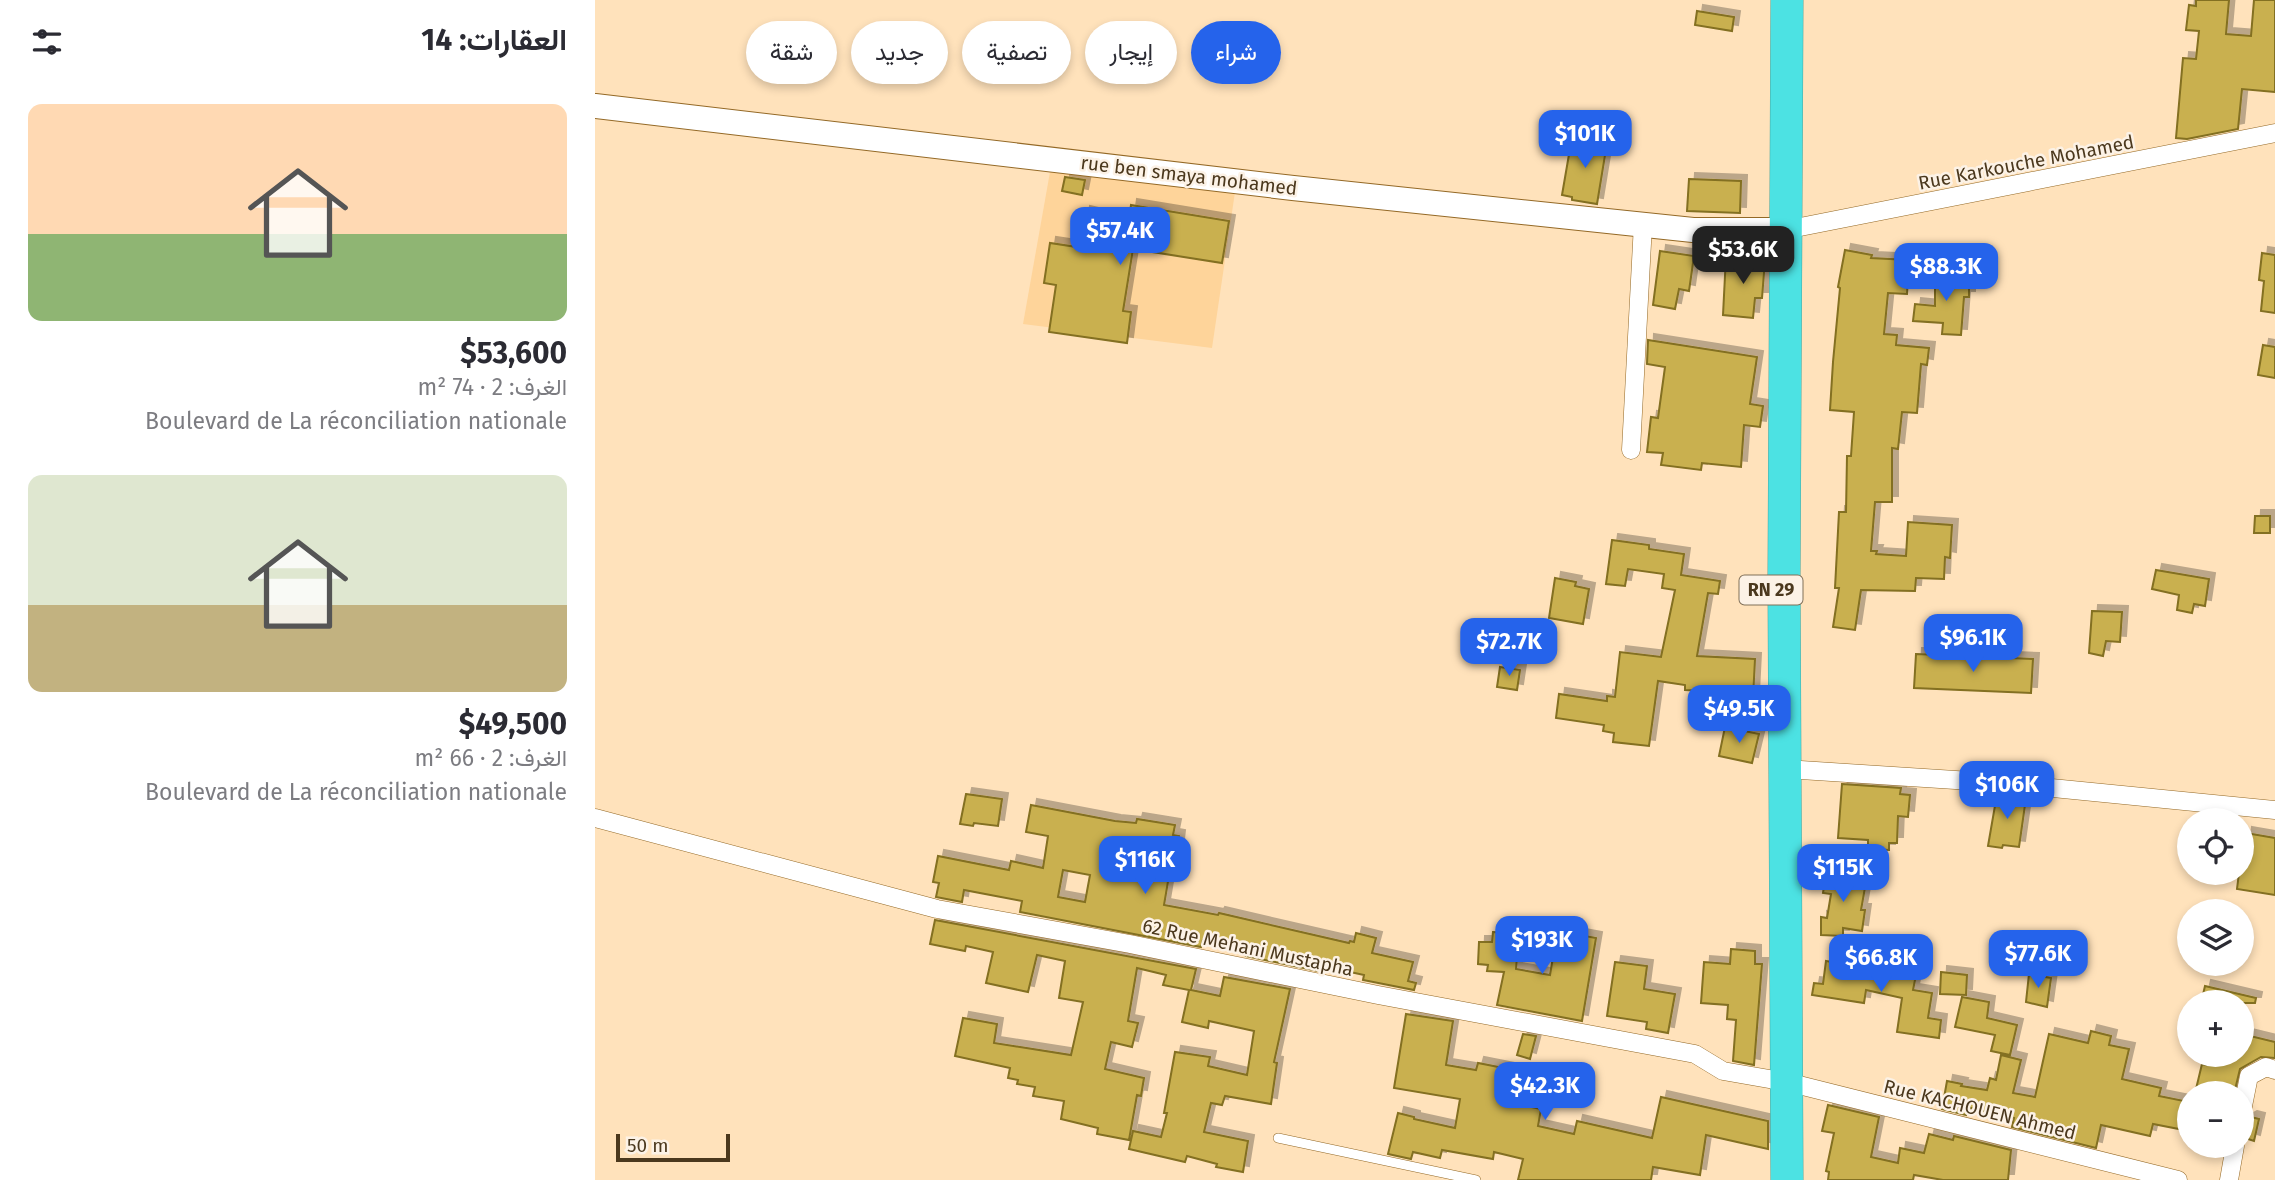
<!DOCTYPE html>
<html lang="ar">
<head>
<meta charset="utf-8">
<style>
  :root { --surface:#fff; --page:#f2f2f3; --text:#2b2b33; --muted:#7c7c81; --accent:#2563eb }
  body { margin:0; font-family:"Fira Sans",Vazirmatn,sans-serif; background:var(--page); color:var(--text); direction:rtl; height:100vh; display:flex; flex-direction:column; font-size:26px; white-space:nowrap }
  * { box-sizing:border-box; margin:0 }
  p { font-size:23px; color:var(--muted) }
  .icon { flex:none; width:38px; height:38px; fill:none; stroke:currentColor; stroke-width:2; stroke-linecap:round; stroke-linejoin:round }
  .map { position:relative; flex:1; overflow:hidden; direction:ltr }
  .details { display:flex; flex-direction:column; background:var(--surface); width:595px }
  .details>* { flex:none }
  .top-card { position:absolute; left:21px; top:21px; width:665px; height:63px; direction:rtl; display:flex; gap:14px }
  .fabs { position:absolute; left:1582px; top:808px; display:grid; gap:14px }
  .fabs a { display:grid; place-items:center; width:77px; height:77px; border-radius:50%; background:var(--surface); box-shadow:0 4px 10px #0003; font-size:35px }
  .scale { position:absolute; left:21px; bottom:18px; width:114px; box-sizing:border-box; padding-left:7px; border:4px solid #4b381d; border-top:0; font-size:19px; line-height:24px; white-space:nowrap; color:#4b381d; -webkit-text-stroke:5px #fcf2e6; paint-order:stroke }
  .price { position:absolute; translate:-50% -60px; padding:0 16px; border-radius:14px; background:var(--accent); color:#fff; font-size:23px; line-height:46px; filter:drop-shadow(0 2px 4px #0008) }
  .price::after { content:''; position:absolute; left:50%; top:42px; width:21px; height:16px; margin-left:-10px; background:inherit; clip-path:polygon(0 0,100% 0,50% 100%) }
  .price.on { background:#222; color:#fff }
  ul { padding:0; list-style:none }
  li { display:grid; align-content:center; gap:14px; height:371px; padding:0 28px }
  li span { display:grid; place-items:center; height:217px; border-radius:14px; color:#555 }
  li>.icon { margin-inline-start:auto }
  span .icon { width:126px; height:126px; fill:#fffc; stroke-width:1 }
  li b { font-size:30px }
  h2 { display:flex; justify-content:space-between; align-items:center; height:84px; padding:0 28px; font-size:30px }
  .pill { padding:0 24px; border-radius:32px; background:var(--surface); box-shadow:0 4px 10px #0003; font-size:24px; line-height:63px }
  .pill.on { background:var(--accent); color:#fff }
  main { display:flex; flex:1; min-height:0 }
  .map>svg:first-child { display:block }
  .built { fill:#fed49a }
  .building { fill:#c9b050; stroke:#836f20; stroke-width:2; fill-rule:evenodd; filter:url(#shadow) }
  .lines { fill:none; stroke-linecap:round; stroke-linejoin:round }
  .lane-casing { stroke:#946926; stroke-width:10 }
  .street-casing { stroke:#946926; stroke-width:19 }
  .secondary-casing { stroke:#946926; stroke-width:26 }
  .highway-casing { stroke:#4ca69e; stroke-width:33 }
  .lane { stroke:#fff; stroke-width:9 }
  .street { stroke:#fff; stroke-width:18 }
  .secondary { stroke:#fff; stroke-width:24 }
  .highway { stroke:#4ce2e3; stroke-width:32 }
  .labels { text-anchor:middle; stroke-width:5; stroke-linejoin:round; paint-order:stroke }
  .shield { fill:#fcf2e6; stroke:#807059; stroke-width:2 }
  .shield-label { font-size:18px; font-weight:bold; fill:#4b381d }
  .street-label { font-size:19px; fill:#4b381d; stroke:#fcf2e6 }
</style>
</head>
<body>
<main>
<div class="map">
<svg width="1680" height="1180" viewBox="0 0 1680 1180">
  <defs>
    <filter id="shadow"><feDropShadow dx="6" dy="-6" stdDeviation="0" flood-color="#0004"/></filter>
  </defs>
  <rect width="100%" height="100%" fill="#ffe2bb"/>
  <!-- built -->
  <path class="built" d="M455,172L640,192L617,348L428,324Z"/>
  <!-- building -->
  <path class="building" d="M1601,0H1634L1631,34L1656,36L1659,0H1680V92L1647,89L1643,129L1592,139L1581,138L1588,58L1601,59L1604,31L1591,30L1594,5L1601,6Z
    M1102,11L1139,17L1137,31L1100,25Z
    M977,137L1012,143L1002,204L977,200V197L967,195Z
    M470,177L490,180L487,195L467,191Z
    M1094,179L1146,181L1145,213L1092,211Z
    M536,205L634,221L627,263L538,249L528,311L536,312L532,343L454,332L461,285L449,283L455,243L482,247L489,212L502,215L499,229L532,234Z
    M1250,250L1277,255L1276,258L1314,260L1312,294L1293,293L1289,334L1302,335L1301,345L1334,348L1332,365L1326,364L1322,413L1307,412L1303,449L1297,448V502H1280L1276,551H1282L1281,554L1311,556L1313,522L1357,525L1355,558L1350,557L1349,579L1321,578L1320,591L1266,590L1260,630L1238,627L1244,588H1240L1244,512H1251L1252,456H1256L1259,412L1235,410L1238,362L1245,288L1243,287Z
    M1065,251L1099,256L1094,291L1084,289L1080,309L1058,305Z
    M1667,253L1680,255V313L1666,311L1669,281L1664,280Z
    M1131,256L1170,260L1167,298H1160L1158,318L1128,315Z
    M1340,273L1374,274V297H1369L1366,335L1347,334L1348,323L1318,321L1320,304L1340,306Z
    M1053,340L1162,357L1155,404L1168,406L1165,427L1149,425L1146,467L1107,463L1106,470L1066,465L1068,453L1052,452L1056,417L1063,418L1070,367L1052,364Z
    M1668,345L1680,347V378L1663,375Z
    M1660,516H1675V533H1659Z
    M1017,540L1054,545V549L1089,554L1086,575L1125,581L1123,594L1113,593L1102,656L1160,659L1158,698L1112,695V691L1090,690V685L1063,681L1054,746L1018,742L1019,733L1008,731L1009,725L961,718L964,694L1012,701V696L1020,697L1025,652L1066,657L1080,590L1067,588L1069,574L1033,569L1030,586L1011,584Z
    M1561,570L1614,579L1610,606L1599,604L1597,613L1582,610L1584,595L1557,589Z
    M960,578L981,582L980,586L994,589L988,624L954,618Z
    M1497,611L1527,612L1525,642L1511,641L1508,656L1494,653Z
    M1321,654L1438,659L1436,693L1319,688Z
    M905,667L925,670L922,690L902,687Z
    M1130,727L1164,734L1157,763L1124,756Z
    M1247,784L1306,788L1305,794L1315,795L1313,817L1303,816L1302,843H1294V850L1273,849V840L1243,838Z
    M371,794L407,799L403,826L379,823L378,826L365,824Z
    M1402,794L1431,798L1424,847L1408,845L1407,848L1393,846Z
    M436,805L520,821L541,823L542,819L580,825L578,835L584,836L582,853L578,852L569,905L623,915L624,913L754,943L755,941L759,942L761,933L781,938L777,953L818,962L813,981L821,983L819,990L768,980L769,975L737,968L729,967L728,972L651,956L653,950L608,940L606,947L425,912L427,901L369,890L367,902L341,897L344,883L338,882L343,856L414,870L416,861L448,868L453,836L431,832ZM468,870L495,875L490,902L463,897Z
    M1651,833L1680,838V895L1642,889L1644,873H1647Z
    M1232,867L1244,869L1243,877L1271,882L1266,910H1270L1267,931L1248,928V936L1226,935V917L1232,918L1236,894L1228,893Z
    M340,920L601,969L596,990L625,996L629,977L695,989L679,1062L682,1063L676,1104L630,1096L627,1105L616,1103L609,1132L653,1141L648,1172L621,1167L622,1164L592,1156L590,1162L534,1149L538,1131L566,1137L572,1113H569L580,1052L615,1057L613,1066L652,1075L659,1031L614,1021L613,1028L587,1022L594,990L568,985L571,975L542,968L533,1021L543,1023L537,1047L516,1042L510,1069L549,1078L546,1096L542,1095L534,1140L502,1134L503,1128L466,1119L469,1101L438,1096L440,1087L422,1084L423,1080L413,1078L415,1068L360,1056L368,1018L402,1024L399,1043L476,1055L488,1002L464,998L470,961L442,955L433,992L391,983L398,952L371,946L370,951L335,944Z
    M898,932L924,934L921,969L955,975L961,939L978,942L979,934L1001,938L987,1021L902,1005L909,972L892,971L893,965L883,964L884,942H897Z
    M1136,949L1160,951V964H1167L1159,1065L1138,1061L1141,1020L1132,1019L1133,1005L1106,1003L1109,962L1135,964Z
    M1231,961L1321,975L1318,990L1337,993L1333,1018L1346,1020L1344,1038L1302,1032L1307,998L1271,990L1269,1003L1217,995L1219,983L1228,984Z
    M1020,962L1052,966L1049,989L1080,994L1073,1033L1051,1029L1052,1022L1012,1016Z
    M1346,972L1372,975L1371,995L1345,994Z
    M1434,974L1456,978L1452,1007L1431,1002Z
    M1610,986L1661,998L1660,1003H1606Z
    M1367,997L1394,1002L1392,1018L1422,1025L1415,1055L1396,1051L1400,1035L1360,1027Z
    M811,1014L858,1021L851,1065L881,1070L883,1063L929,1072L922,1104L946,1109L943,1126L979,1134L982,1121L1057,1138L1066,1097L1173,1121V1149L1111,1135L1105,1175L1058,1167L1056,1180H923L928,1159L899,1152L898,1159L847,1150L845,1158L818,1152L816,1159L793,1154L803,1113L819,1117V1119L860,1128L865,1099L799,1088Z
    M1496,1031L1516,1036L1514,1045L1534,1049L1527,1079L1566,1088L1564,1096L1594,1102V1131L1558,1124L1555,1136L1506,1125L1501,1148L1417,1127L1419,1118L1372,1107L1371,1115L1347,1109L1352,1081L1367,1084L1366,1086L1392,1090L1395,1078L1401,1080L1406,1055L1426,1060L1418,1093L1440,1097L1454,1034L1493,1043Z
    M928,1034L941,1036L935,1059L922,1055Z
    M1647,1034L1680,1042V1058L1666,1057L1645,1069L1639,1094H1621L1601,1089L1607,1064L1611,1065L1614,1055H1647Z
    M1233,1105L1284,1117L1276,1157L1303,1163L1305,1148L1329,1153L1334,1134L1358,1140L1359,1136L1416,1150L1413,1180H1348L1319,1175L1318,1180H1233L1234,1172L1231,1171L1239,1133L1227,1131Z
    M1656,1117L1664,1119L1659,1141L1647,1137V1122Z"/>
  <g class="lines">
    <defs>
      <path id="lane" d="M683,1138L881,1180"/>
      <path id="street" d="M1190,230L1680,133
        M1036,450L1048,224
        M1190,769L1407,783L1680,810
        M0,818L342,909L535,944L783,995L1100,1054L1128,1071L1192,1082L1583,1180
        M1647,1111L1654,1076L1671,1067L1680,1070
        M1634,1180L1640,1146"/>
      <path id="secondary" d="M0,106L698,188L1098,230H1190"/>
      <path id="highway" d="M1192,0L1189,579L1192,1180"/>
    </defs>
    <!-- lane casing -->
    <use href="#lane" class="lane-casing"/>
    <!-- street casing -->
    <use href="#street" class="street-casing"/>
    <!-- secondary casing -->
    <use href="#secondary" class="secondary-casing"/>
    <!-- highway casing -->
    <use href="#highway" class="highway-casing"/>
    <!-- lane -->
    <use href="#lane" class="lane"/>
    <!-- street -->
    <use href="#street" class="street"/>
    <!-- secondary -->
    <use href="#secondary" class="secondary"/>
    <!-- highway -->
    <use href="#highway" class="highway"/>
  </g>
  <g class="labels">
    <!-- shield labels -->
    <rect class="shield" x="1144.5" y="575.5" width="63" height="29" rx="5"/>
    <g class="shield-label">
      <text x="1176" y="596">RN 29</text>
    </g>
    <!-- street labels -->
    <g class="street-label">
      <text transform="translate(1431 162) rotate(-11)" y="7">Rue Karkouche Mohamed</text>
      <text transform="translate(594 175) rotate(7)" y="7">rue ben smaya mohamed</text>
      <text transform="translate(653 947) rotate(12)" y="7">62 Rue Mehani Mustapha</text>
      <text transform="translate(1385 1109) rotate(14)" y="7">Rue KACHOUEN Ahmed</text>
    </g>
  </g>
</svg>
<div class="fabs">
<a><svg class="icon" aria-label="locate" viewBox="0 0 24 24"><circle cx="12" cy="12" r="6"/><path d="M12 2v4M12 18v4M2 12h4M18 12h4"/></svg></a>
<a><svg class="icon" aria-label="layers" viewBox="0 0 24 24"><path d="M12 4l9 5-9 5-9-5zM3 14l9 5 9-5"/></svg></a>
<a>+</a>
<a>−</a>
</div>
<div class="scale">50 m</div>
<b class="price" style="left:990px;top:170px">$101K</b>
<b class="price" style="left:525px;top:267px">$57.4K</b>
<b class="price on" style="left:1148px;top:286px">$53.6K</b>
<b class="price" style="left:1351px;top:303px">$88.3K</b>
<b class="price" style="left:1378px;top:674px">$96.1K</b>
<b class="price" style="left:914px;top:678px">$72.7K</b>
<b class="price" style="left:1144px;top:745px">$49.5K</b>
<b class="price" style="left:1412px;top:821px">$106K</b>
<b class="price" style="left:550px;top:896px">$116K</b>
<b class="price" style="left:1248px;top:904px">$115K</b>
<b class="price" style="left:947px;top:976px">$193K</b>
<b class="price" style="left:1443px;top:990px">$77.6K</b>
<b class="price" style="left:1286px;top:994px">$66.8K</b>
<b class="price" style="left:950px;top:1122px">$42.3K</b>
<div class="top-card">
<a class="pill on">شراء</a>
<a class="pill">إيجار</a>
<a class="pill">تصفية</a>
<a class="pill">جديد</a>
<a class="pill">شقة</a>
</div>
</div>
<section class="details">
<h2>العقارات: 14<svg class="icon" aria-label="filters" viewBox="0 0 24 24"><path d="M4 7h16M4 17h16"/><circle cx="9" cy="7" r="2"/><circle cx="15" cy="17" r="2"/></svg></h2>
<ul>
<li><span style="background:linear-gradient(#ffd9b3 60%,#8fb573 0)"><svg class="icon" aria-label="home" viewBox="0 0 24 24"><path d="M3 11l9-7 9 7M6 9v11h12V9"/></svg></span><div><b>$53,600</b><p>الغرف: 2 · 74 m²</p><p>Boulevard de La réconciliation nationale</p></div></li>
<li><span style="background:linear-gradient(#dfe7d0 60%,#c2b280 0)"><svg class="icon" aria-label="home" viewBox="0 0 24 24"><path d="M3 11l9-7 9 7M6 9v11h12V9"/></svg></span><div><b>$49,500</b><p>الغرف: 2 · 66 m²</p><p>Boulevard de La réconciliation nationale</p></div></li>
</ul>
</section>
</main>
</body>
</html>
